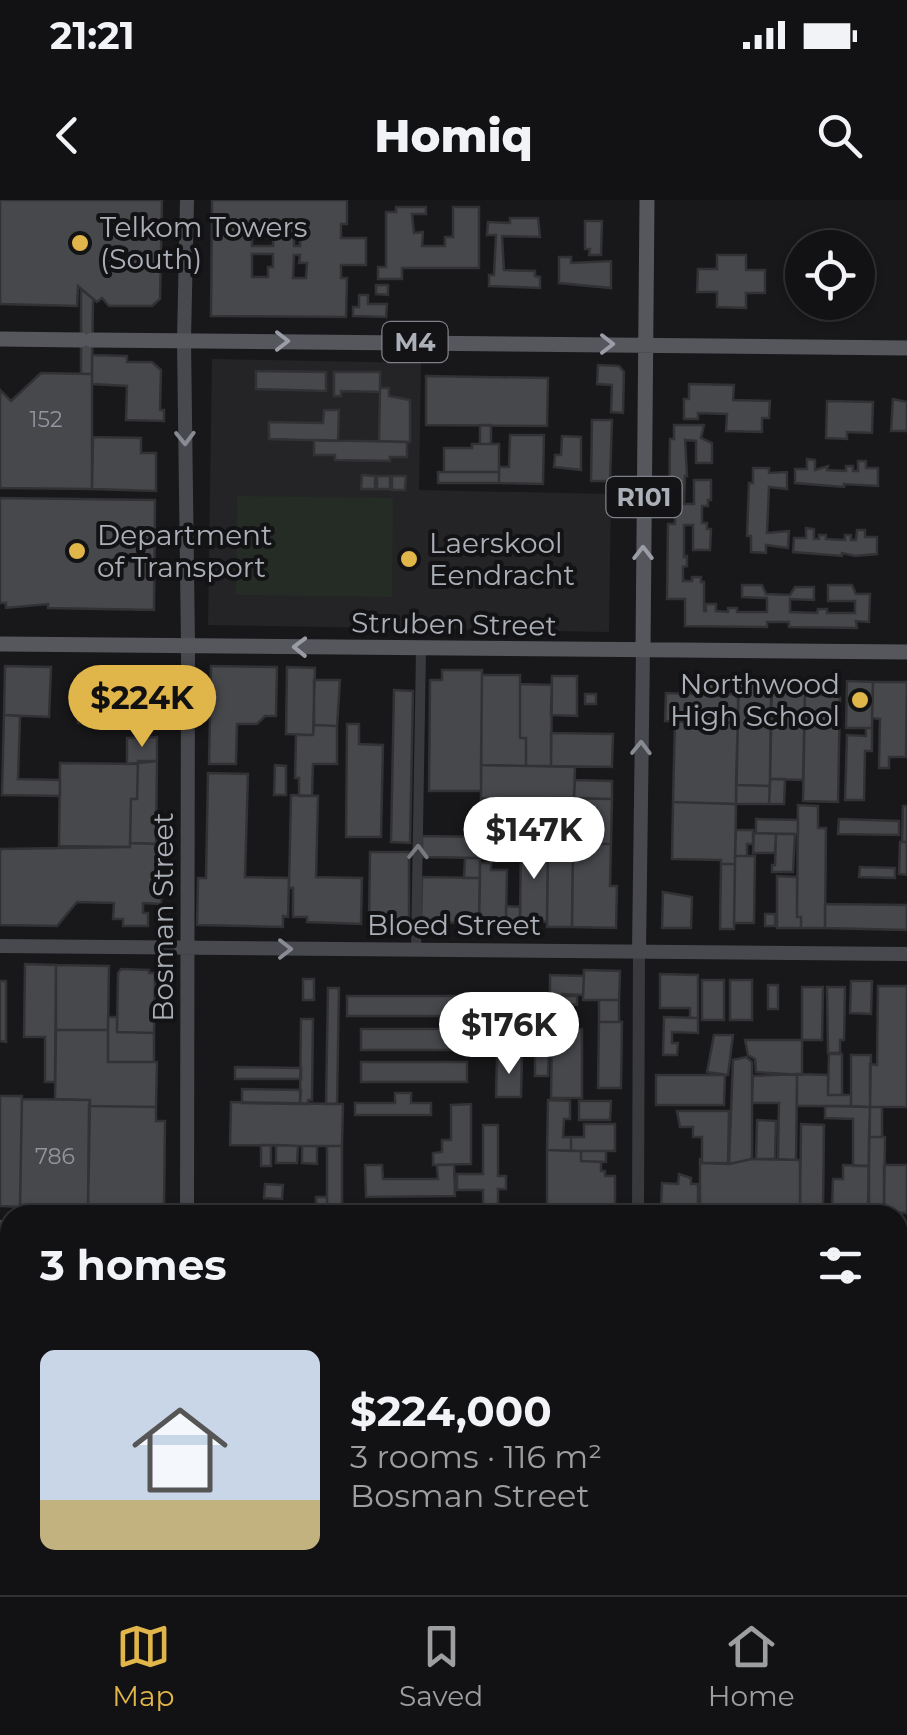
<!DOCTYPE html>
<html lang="en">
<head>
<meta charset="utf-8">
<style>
  :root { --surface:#121214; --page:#1b1b1d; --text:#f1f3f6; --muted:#9c9ea0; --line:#313234; --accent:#e0b549 }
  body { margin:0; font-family:Montserrat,sans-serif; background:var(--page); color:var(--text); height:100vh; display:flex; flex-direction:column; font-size:38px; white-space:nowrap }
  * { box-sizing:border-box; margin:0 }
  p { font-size:32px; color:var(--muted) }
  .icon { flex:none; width:55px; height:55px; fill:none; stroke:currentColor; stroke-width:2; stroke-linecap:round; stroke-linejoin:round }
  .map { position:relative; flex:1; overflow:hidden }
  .drawer { position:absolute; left:0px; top:1005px; width:908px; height:390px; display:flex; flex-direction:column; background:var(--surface); border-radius:30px 30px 0 0; box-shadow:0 2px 8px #0004,0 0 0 2px var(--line) }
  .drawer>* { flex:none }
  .controls { position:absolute; left:785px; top:30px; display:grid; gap:20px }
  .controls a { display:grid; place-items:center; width:90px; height:90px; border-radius:50%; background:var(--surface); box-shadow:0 2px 8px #0004,0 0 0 2px var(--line); font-size:50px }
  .price { position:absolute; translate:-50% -85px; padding:0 22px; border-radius:35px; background:#fff; color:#222; font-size:32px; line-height:65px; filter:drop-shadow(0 2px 5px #0008) }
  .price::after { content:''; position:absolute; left:50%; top:60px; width:30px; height:22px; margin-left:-15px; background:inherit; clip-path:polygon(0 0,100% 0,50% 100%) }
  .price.on { background:var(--accent); color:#111 }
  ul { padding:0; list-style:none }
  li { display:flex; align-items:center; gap:30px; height:250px; padding:0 40px }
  li span { display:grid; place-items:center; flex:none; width:280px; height:200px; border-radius:15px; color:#555 }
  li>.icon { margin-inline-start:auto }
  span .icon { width:120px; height:120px; fill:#fffc; stroke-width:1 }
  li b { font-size:42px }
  h2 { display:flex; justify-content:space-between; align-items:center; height:120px; padding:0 40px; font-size:42px }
  .status { display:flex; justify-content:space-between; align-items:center; height:70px; padding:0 50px; background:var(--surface); direction:ltr }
  .status svg { height:28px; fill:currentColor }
  header { display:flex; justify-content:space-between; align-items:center; height:130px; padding:0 40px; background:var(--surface); font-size:45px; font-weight:800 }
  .tabs { display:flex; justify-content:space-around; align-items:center; height:140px; border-top:2px solid var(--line); background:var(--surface); font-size:28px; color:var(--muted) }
  .tabs a { display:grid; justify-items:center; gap:5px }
  .tabs .on { color:var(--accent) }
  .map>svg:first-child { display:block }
  .built { fill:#242426 }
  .green { fill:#242c25 }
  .building { fill:#47484c; stroke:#323235; stroke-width:2.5; fill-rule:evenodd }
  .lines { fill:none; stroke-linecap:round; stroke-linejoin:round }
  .minor { stroke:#393a3e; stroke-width:10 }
  .tertiary { stroke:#393a3e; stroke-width:12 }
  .secondary { stroke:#47494e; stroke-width:14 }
  .primary { stroke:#55575d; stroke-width:15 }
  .rail { stroke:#525459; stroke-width:4; stroke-dasharray:12 10; stroke-linecap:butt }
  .oneway { stroke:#9a9da6 }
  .oneway2 { stroke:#888b93 }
  .oneway3 { stroke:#787a81 }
  .poi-dot { fill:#e0b549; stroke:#131315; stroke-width:4 }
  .labels { text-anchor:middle; stroke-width:8; stroke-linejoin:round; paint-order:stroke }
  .number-label { font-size:22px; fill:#92959d }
  .shield { fill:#131315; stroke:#7d8087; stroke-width:2.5 }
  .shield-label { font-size:25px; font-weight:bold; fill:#abafb8 }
  .poi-label { font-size:28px; fill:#abafb8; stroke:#131315; text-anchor:start }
  .street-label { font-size:28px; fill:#abafb8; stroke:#131315 }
</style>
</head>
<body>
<div class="status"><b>21:21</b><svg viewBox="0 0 49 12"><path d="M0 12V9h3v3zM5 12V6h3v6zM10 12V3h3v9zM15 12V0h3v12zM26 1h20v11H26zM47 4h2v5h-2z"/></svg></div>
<header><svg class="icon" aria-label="back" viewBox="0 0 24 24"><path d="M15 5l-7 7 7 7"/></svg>Homiq<svg class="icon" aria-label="search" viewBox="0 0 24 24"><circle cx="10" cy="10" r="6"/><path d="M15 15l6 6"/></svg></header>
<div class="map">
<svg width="907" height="1395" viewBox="0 0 907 1395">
  <rect width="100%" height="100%" fill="#18181a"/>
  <!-- built -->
  <path class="built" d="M212,159L421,163L419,290L611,294L609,432L208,425Z"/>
  <!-- green -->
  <path class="green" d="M237,296L393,298L392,397L236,395Z
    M0,1050L5,1167L10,1168V1320L0,1325Z
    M10,1372V1385H158L159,1395H0V1376Z
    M195,1385H341L381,1395H210L195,1391Z"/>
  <!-- building -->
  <path class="building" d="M0,0H162L160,99L152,106H109L102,98L97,102L78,86L77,106L0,104Z
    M212,0H347V24H341V38H366V65H341V78H347L346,117L211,116ZM252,22H274V27H268V38H273V46H252ZM294,23H307V38H300V46H294ZM252,54H273V67H268V77H252ZM294,55H300L299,63H307L306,78H293Z
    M396,7H426V14H412L414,33L423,32L422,46H445V37H453V7H479V68H402V79H378V67H386V12H396Z
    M510,18H538L540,37L502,36L504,70L535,71V76L540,77V88L489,86V75H494L496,35H487L488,22L510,23Z
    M585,21H602L601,55H589L590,49H585Z
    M717,55H746V70H765V93H746V108L717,107V92H697L698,69H717Z
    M559,57H571V63L611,61V88L559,83Z
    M376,85H388V95L376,94Z
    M81,89L93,99L92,174H81Z
    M359,95H368V104H387L386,117L353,116V107H359Z
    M92,155L127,156V162H152L161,170L160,210H164V221L126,220L127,186L92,184Z
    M598,165L619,166L624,172L623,213L611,212L612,185L597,184Z
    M256,171L326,172V191L256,189Z
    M334,172H380V192L341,191V196H334Z
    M41,173L92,174V289L0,288V190L11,201Z
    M426,176L548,178L547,226L426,225Z
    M689,184L734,185L733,200L770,201L769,218H762V232L726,231L727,214L698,213V219H684V199H689Z
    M380,188H389V196L410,200V242L379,241Z
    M893,199L907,202V231H891Z
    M827,201L873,202L872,233L847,232V239L826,238Z
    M324,210H339L338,241L269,239V222L323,223Z
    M592,220H612L610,281H591Z
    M480,225H491V244H480Z
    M674,225H704L701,238L712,243V263H696V241L685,240L687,276H685L684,304H694V280H711V300H708V306H702V323H707V329H711L710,350H693V325H684V357L687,356V366L683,367V381H692V377H701V382H704V411H706V404H716V411L728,412V408H737V412H767V398L742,397V385H762L766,394L790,395L795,387H814V400L790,399V412L817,413L818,409H827V413H855V401H828V385H852L856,394H870L869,422L856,421L857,428L789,427V422H767V427L685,426V399H667L668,324H675V305H669L670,239H674Z
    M510,235H544L543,284L499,283V267H509Z
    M562,236L581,237V270L554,267L555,255H561Z
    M93,237L141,238V253H156V291L92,289Z
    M314,240L407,242V257H390V261L335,260V255H314Z
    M472,244H499V272H444V248H472Z
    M807,259L815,260V270L828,266L827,270L846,271V266H853V271H858V261H866V268H878V286L844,284V287L795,283V269H807Z
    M753,268H769V273L787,272V289L769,287L767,333L789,331L788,348L766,345V353L751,352V336H747L749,283H753Z
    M438,272H499V283H438Z
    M362,275L375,276V289H361Z
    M377,276H390V289H377Z
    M392,276H406L405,290H392Z
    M0,298L155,300L154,410L48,408V404L6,408V403H0Z
    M806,328L814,329V339H819V335H826V339L845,340V335H851V340H856L857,330H865V337H877V354L855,356L842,353V356L793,352L794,338H806Z
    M5,466L51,467L49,517L4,515Z
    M211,466L277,467L276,516H265L257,524H237L236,564H209Z
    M287,467L315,468L313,535L286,534Z
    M442,470H482L481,591H429L430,480H442Z
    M80,473H164V491H80Z
    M482,475H520V538H526V566L481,565Z
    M552,476H577V516L551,515Z
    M314,480H340L337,526L314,525Z
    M739,481L772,482L770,586L736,585Z
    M847,481L873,482L872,528H846Z
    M873,482H907L906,557H889V568H879L880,519L872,518Z
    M691,483L718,484V496L738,493V523L665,521L666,493L691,494Z
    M520,484L552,485L551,566H526V538H520Z
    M771,489H805L803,580L770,579Z
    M394,490L413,491L410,643L391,642Z
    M585,494H596V504H585Z
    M805,495H840L838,602L803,601Z
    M78,504L162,509V524L78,523Z
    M4,515L20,516L18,579L60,580V596L2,595Z
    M675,521L738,523L736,604L673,602Z
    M347,524H359V544L383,545L381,637H346Z
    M314,525L337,526V564H313L312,596H299V578H295L296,535H313Z
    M866,528H872V551H865L864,600H845L847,535L866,536Z
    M551,533L613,534L612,567L551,566Z
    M157,537V561L127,564V538Z
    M138,561H157L156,644L130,643L131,599H137Z
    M60,563L138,564L137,599H131L130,647L59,646Z
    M275,565L286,566V595H274Z
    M481,565L575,567L574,598H551V619H489V599L481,598Z
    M208,573L248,574L245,677L289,678L288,717L283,716V727L197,725L198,678H206Z
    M770,579H785L784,604H769Z
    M575,580L612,581V599L574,598Z
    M736,585L770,586L769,604H736Z
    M291,595L318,596L316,677L362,678L361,724L307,722V717H293V688H289Z
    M481,598L489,599V658H480Z
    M551,598L612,599L611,644L550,643Z
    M673,602L736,604L735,664H721V660L672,659Z
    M798,605L818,606V628H826L825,728H801V717H797Z
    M903,606H907V642H902Z
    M756,619L798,620V634L756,633Z
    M839,619L899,621V635L838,634Z
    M736,630H753V644H747V656H735Z
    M754,633L776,634L775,653H753Z
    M776,634H795L793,672H772V665H775Z
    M422,636L480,637V658L422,657Z
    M521,642L548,643L547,722L520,721Z
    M900,642H907V675L899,674Z
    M130,643L162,644L161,704L143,703V713H148V726H123V719H113L114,703L77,702L57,726L0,725V649L130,647Z
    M548,643H573L572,727H547Z
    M573,643L611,644L610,686H617L616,728L572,727Z
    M370,652H409V724L369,723Z
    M735,656H755L754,723H734Z
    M465,658H480V678H464Z
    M480,663H491V670H507L506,721H479Z
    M721,664H735L734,729H720Z
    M860,667L895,668V678L859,677Z
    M777,676L797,677V717H801V728H777Z
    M422,677L480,678L479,723L421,722Z
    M663,692L692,697L691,728H662Z
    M825,704L907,705V730L825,728Z
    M506,706L520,707V721H506Z
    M765,714H775V726H765Z
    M25,764L56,765L55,882H45V837H24Z
    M56,765L109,766L108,830H56Z
    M121,769L149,770V773H155L154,833L117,832L118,773Z
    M584,770L620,771L619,800H583Z
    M660,774L698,775V818H690V808H660Z
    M550,775L584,776L583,795L562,794V803H550Z
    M303,779H314V800H303Z
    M702,780H724V820H702Z
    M730,780H752V820H730Z
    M0,781H6V842L0,841Z
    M851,781H872L871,814L850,813Z
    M768,785H778V809H768Z
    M878,786H907V907H870V864L877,865Z
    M802,787H823L822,840H802Z
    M827,787H845L844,840H840V853H828Z
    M328,788H339L337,904H326Z
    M347,796H478V816H347Z
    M565,796H577V805L565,804Z
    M599,800H619V822H599Z
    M108,817H117V832L154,833V862H108Z
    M664,817L698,818V833L672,832V843H678L677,855H663Z
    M301,819H313L312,900H308V904H300Z
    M599,822H622L621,888H598Z
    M361,829H472V850H361Z
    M552,829H582V898H551Z
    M56,830H108V862H157L156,907L89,906L90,900L55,899Z
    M714,835H733L728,875L707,872Z
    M745,840H802V875L756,872L755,859L748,855Z
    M535,847H549L548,876H535Z
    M829,854H842V895H828Z
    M851,855H871L870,907L851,906Z
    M497,856L522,857L521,897H496Z
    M746,857L752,862V959L729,964L733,860Z
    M361,862H467V882H361Z
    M235,867L301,868V879H235Z
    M797,874L796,960L778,959L779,903H752L753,876Z
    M797,874L828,875V895H851V906H797Z
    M656,875H725L724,905H656Z
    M242,889L301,890L300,904L242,903Z
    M395,893H411V903H431V915H355V903H395Z
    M0,896H22L20,1007L0,1006Z
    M22,899L90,900L88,1008L20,1007Z
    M548,900L570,901V919H564L563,937H571V951L547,950Z
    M579,901H611L610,920H579Z
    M231,902L343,904L342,946L230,945Z
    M471,904V964L433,965V953L442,952V940H451V905Z
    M89,906L156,907V921H165L164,1009L88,1008Z
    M825,906L870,907L869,966H853V919L825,918Z
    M870,907H882V937H869Z
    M677,911H729L728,963H702V937H693V927H680Z
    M757,920L776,921L775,959H756Z
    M584,924H615V951H571V937H584Z
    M801,924L824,925L823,1012H800Z
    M483,925H498V976H506V989H498V1010L483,1011V990H457V974H483Z
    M869,937H885L884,1012L888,1015H868Z
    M261,945H271V966H261Z
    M276,945L298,946L297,963H276Z
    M302,946H317V964L302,963Z
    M327,946H342V1007H327Z
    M547,950L581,951V961L601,962V971H605V976H615V1008L547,1007Z
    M581,951H606V962L581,961Z
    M700,958L702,963L729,964L752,959L800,960V1008L700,1006Z
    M365,965H382L383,979H438L437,965H454L455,996L366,997Z
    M843,965L869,966V1006H851V1012L832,1011L833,979H843Z
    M884,965H907V1013L884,1012Z
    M679,974L691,978V984H698V1007L661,1006L662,983L678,984Z
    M265,984L283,985L282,999L264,998Z
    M316,997H327V1007H316Z
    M898,1084H907V1127H898Z
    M904,1246H907V1282H904Z"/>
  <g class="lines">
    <!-- minor -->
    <path class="minor" d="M416,750L421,449
      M181,1385L182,1395"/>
    <!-- tertiary -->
    <path class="tertiary" d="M638,1015L639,751"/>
    <!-- secondary -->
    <path class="secondary" d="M0,746L907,754
      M639,751L643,450
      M187,1015L188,445L184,140L187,0
      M0,1027H10
      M898,1035H907"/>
    <!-- primary -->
    <path class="primary" d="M0,139L81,140
      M92,140L907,148
      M0,444L907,452
      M643,450L647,0"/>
    <!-- rail -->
    <path class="rail" d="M0,1351L10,1348
      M402,1385L472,1395"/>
  </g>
  <!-- one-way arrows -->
  <defs><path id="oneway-chevron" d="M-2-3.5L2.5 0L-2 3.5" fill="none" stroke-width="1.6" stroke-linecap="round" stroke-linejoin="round" transform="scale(2.5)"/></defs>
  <g class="oneway">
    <use href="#oneway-chevron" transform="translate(282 141)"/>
    <use href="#oneway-chevron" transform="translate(607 144)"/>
    <use href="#oneway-chevron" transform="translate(643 353) rotate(-90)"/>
    <use href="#oneway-chevron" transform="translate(300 447) rotate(-179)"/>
  </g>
  <g class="oneway2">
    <use href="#oneway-chevron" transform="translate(185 238) rotate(89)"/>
    <use href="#oneway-chevron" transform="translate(641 548) rotate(-89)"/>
    <use href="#oneway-chevron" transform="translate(285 749)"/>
  </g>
  <use class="oneway3" href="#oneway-chevron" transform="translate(418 652) rotate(-89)"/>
  <!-- markers -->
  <g class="poi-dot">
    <circle cx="80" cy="43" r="10"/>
    <circle cx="77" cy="351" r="10"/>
    <circle cx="409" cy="359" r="10"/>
    <circle cx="860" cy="500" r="10"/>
  </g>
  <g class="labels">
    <!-- number labels -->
    <g class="number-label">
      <text x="46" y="227">152</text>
      <text x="55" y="964">786</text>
    </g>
    <!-- shield labels -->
    <g class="shield">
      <rect x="382.5" y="122" width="65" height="40" rx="8"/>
      <rect x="606.5" y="277" width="75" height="40" rx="8"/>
    </g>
    <g class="shield-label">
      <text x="415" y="151">M4</text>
      <text x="644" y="306">R101</text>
    </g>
    <!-- poi labels -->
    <g class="poi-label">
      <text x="100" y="37">Telkom Towers<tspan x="100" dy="32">(South)</tspan></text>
      <text x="97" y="345">Department<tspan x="97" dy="32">of Transport</tspan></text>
      <text x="429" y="353">Laerskool<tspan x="429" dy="32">Eendracht</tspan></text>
      <text x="840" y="494" text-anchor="end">Northwood<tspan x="840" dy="32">High School</tspan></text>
    </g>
    <!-- street labels -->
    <g class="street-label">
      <text transform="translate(454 424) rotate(1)" y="10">Struben Street</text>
      <text transform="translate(163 717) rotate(-90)" y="10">Bosman Street</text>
      <text x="454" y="735">Bloed Street</text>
    </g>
  </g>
</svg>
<div class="controls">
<a><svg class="icon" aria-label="locate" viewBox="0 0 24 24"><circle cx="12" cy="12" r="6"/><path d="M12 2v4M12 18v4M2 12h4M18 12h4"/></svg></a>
</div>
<b class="price on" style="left:142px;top:550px">$224K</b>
<b class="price" style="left:534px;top:682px">$147K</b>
<b class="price" style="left:509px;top:877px">$176K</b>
<section class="drawer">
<h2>3 homes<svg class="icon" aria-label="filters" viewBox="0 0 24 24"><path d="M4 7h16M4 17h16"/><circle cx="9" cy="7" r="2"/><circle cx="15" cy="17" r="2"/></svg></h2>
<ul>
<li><span style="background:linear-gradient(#c9d6e8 75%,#c2b280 0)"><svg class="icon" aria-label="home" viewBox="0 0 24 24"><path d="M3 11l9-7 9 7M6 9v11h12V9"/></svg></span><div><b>$224,000</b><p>3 rooms · 116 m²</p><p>Bosman Street</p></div></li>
</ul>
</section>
</div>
<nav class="tabs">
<a class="on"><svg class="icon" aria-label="map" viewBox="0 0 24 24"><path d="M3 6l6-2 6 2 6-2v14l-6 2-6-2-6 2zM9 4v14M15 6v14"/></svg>Map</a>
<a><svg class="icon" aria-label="saved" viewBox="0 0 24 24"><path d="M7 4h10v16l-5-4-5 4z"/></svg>Saved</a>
<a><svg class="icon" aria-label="home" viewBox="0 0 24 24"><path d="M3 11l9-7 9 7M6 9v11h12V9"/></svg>Home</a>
</nav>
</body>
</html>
